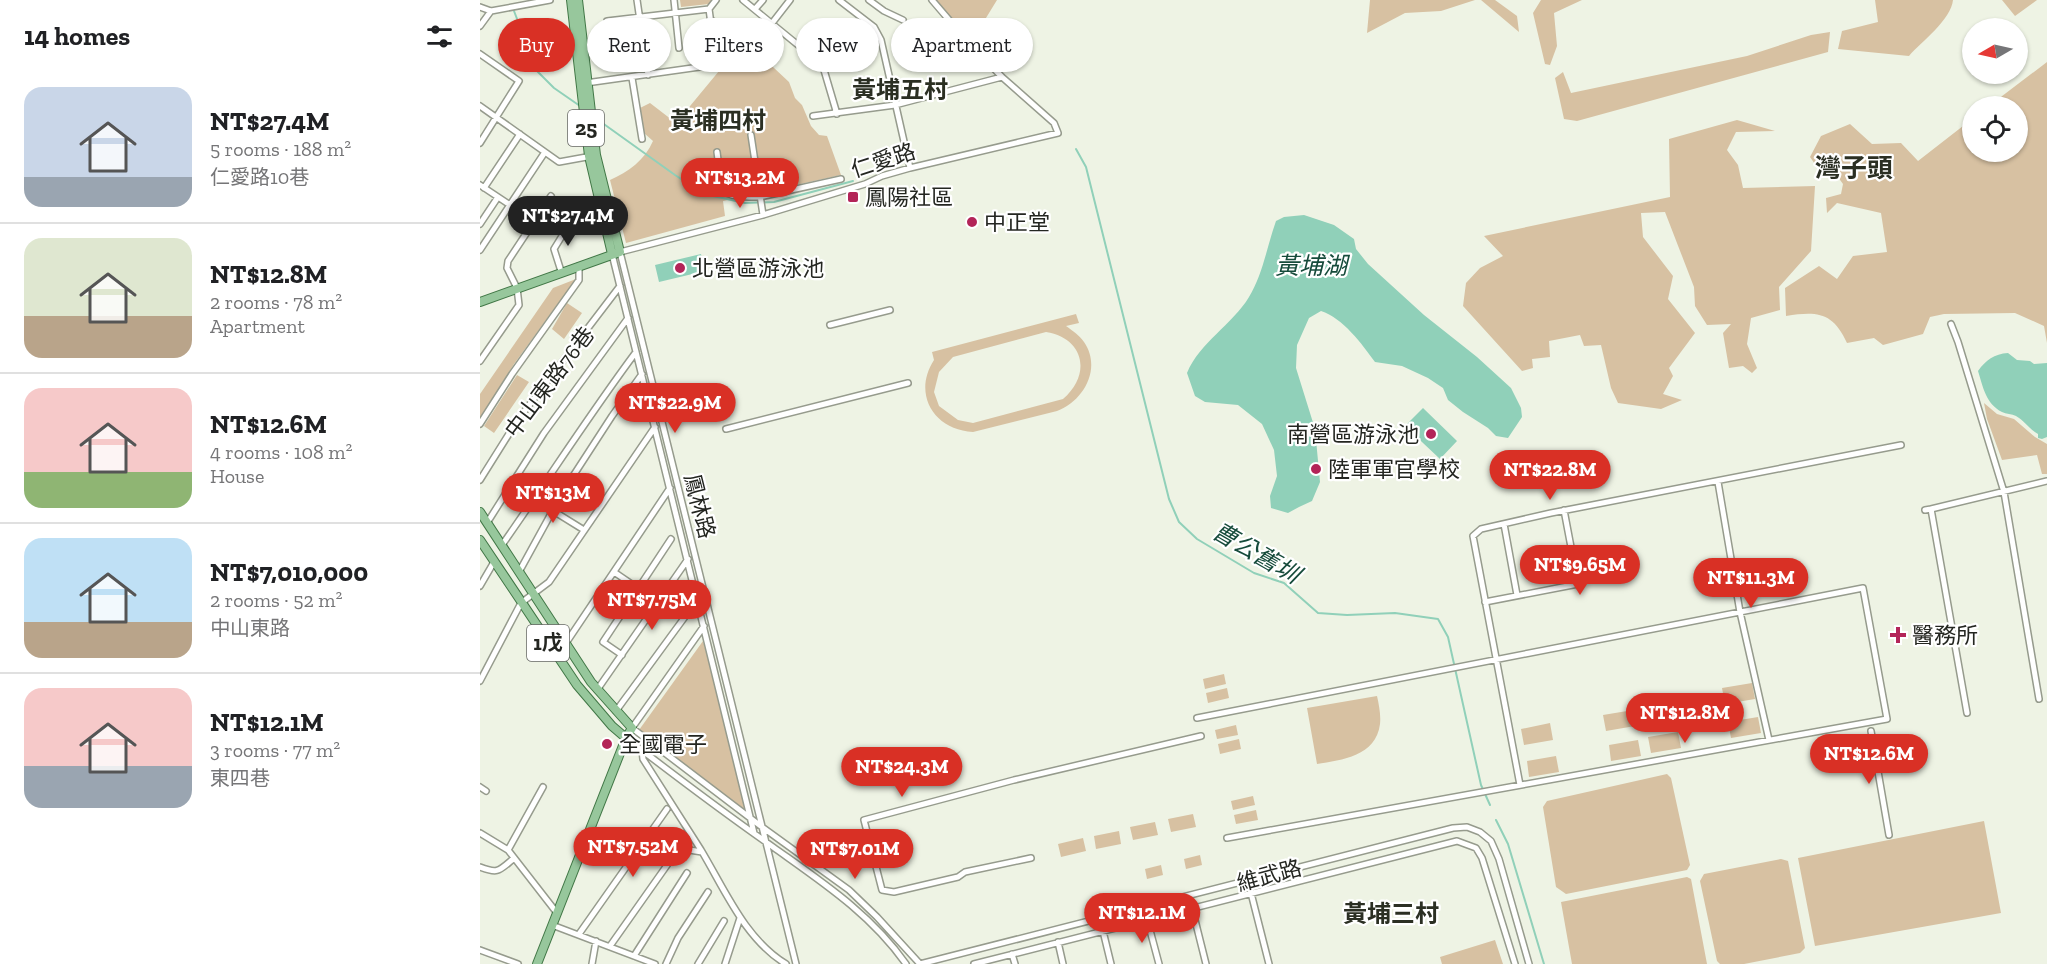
<!DOCTYPE html>
<html lang="en">
<head>
<meta charset="utf-8">
<style>
  :root { --surface:#fff; --page:#f6f6f6; --text:#202124; --muted:#757577; --line:#e0e0e0; --accent:#d93025 }
  body { margin:0; font-family:"Zilla Slab","Noto Sans TC",serif; background:var(--page); color:var(--text); height:100vh; display:flex; flex-direction:column; font-size:22px; white-space:nowrap }
  * { box-sizing:border-box; margin:0 }
  p { font-size:20px; color:var(--muted) }
  .icon { flex:none; width:33px; height:33px; fill:none; stroke:currentColor; stroke-width:2; stroke-linecap:round; stroke-linejoin:round }
  .map { position:relative; flex:1; overflow:hidden }
  .panel { display:flex; flex-direction:column; background:var(--surface); width:480px }
  .panel>* { flex:none }
  .guide { position:absolute; left:18px; top:18px; width:570px; height:54px; display:flex; gap:12px }
  .needle { width:39px; rotate:261deg }
  .tools { position:absolute; left:1482px; top:18px; display:grid; gap:12px }
  .tools a { display:grid; place-items:center; width:66px; height:66px; border-radius:50%; background:var(--surface); box-shadow:0 2px 4px #0004; font-size:30px }
  .price { position:absolute; translate:-50% -51px; padding:0 14px; border-radius:21px; background:var(--accent); color:#fff; font-size:20px; line-height:39px; filter:drop-shadow(0 2px 3px #0008) }
  .price::after { content:''; position:absolute; left:50%; top:36px; width:18px; height:14px; margin-left:-9px; background:inherit; clip-path:polygon(0 0,100% 0,50% 100%) }
  .price.selected { background:#222; color:#fff }
  ul { padding:0; list-style:none }
  li { display:flex; align-items:center; gap:18px; height:150px; padding:0 24px }
  li+li { border-top:2px solid var(--line) }
  li span { display:grid; place-items:center; flex:none; width:168px; height:120px; border-radius:18px; color:#555 }
  li>.icon { margin-inline-start:auto }
  span .icon { width:72px; height:72px; fill:#fffc; stroke-width:1 }
  li b { font-size:26px }
  h2 { display:flex; justify-content:space-between; align-items:center; height:72px; padding:0 24px; font-size:26px }
  .pill { padding:0 21px; border-radius:27px; background:var(--surface); box-shadow:0 2px 4px #0004; font-size:21px; line-height:54px }
  .pill.selected { background:var(--accent); color:#fff }
  main { display:flex; flex:1; min-height:0 }
  .map>svg:first-child { display:block }
  .green { fill:#d7c1a2; fill-rule:evenodd }
  .water { fill:#90d0b9 }
  .lines { fill:none; stroke-linecap:round; stroke-linejoin:round }
  .stream { stroke:#90d0b9; stroke-width:2 }
  .minor-casing { stroke:#969b8d; stroke-width:8 }
  .primary-casing { stroke:#417746; stroke-width:10 }
  .minor { stroke:#fff; stroke-width:5 }
  .primary { stroke:#97c79c; stroke-width:8 }
  .poi-dot { fill:#b32458; stroke:#fff; stroke-width:2 }
  .labels { text-anchor:middle; stroke-width:4.5; stroke-linejoin:round; paint-order:stroke }
  .shield { fill:#fff; stroke:#666764; stroke-width:1.5 }
  .shield-label { font-size:21px; font-weight:bold; fill:#242621 }
  .street-label { font-size:22px; fill:#242621; stroke:#fff }
  .poi-label { font-size:22px; fill:#242621; stroke:#fff; text-anchor:start }
  .neighbourhood-label { font-size:24px; font-weight:bold; fill:#2b2f23; stroke:#fff }
  .water-label { font-size:24px; font-style:italic; fill:#164b3b; stroke:#fff }
  .quarter-label { font-size:26px; font-weight:bold; fill:#2b2f23; stroke:#fff }
</style>
</head>
<body>
<main>
<section class="panel">
<h2>14 homes<svg class="icon" aria-label="filters" viewBox="0 0 24 24"><path d="M4 7h16M4 17h16"/><circle cx="9" cy="7" r="2"/><circle cx="15" cy="17" r="2"/></svg></h2>
<ul>
<li><span style="background:linear-gradient(#c9d6e8 75%,#9aa5b1 0)"><svg class="icon" aria-label="home" viewBox="0 0 24 24"><path d="M3 11l9-7 9 7M6 9v11h12V9"/></svg></span><div><b>NT$27.4M</b><p>5 rooms · 188 m²</p><p>仁愛路10巷</p></div></li>
<li><span style="background:linear-gradient(#dfe7d0 65%,#b9a48a 0)"><svg class="icon" aria-label="home" viewBox="0 0 24 24"><path d="M3 11l9-7 9 7M6 9v11h12V9"/></svg></span><div><b>NT$12.8M</b><p>2 rooms · 78 m²</p><p>Apartment</p></div></li>
<li><span style="background:linear-gradient(#f6c9c9 70%,#8fb573 0)"><svg class="icon" aria-label="home" viewBox="0 0 24 24"><path d="M3 11l9-7 9 7M6 9v11h12V9"/></svg></span><div><b>NT$12.6M</b><p>4 rooms · 108 m²</p><p>House</p></div></li>
<li><span style="background:linear-gradient(#bfe0f5 70%,#b9a48a 0)"><svg class="icon" aria-label="home" viewBox="0 0 24 24"><path d="M3 11l9-7 9 7M6 9v11h12V9"/></svg></span><div><b>NT$7,010,000</b><p>2 rooms · 52 m²</p><p>中山東路</p></div></li>
<li><span style="background:linear-gradient(#f6c9c9 65%,#9aa5b1 0)"><svg class="icon" aria-label="home" viewBox="0 0 24 24"><path d="M3 11l9-7 9 7M6 9v11h12V9"/></svg></span><div><b>NT$12.1M</b><p>3 rooms · 77 m²</p><p>東四巷</p></div></li>
</ul>
</section>
<div class="map">
<svg width="1567" height="964" viewBox="0 0 1567 964">
  <rect width="100%" height="100%" fill="#eef3e4"/>
  <!-- green -->
  <path class="green" d="M200,0H232L229,4L201,7Z
    M454,0H517L498,31L488,41Z
    M890,0H995L961,11L925,13L887,33Z
    M1001,0H1015L1037,16L1039,32Z
    M1061,0H1102L1074,13L1077,46L1070,65L1065,64L1053,13Z
    M1395,0H1473C1471,20 1442,41 1429,56L1358,49L1362,31L1398,22Z
    M1522,0H1557L1535,16Z
    M1350,32L1348,52L1097,121L1084,119L1075,78L1083,72L1091,93L1267,56L1331,35Z
    M278,53L309,82L315,98L322,105L331,126L339,135L347,136L361,175L243,201L245,216L146,243L130,180C148,172 165,160 173,141L164,133L160,108L170,103L196,123L239,71L263,66Z
    M1567,62V343L1564,326L1535,313L1464,314L1450,317L1443,334L1403,345L1394,338L1367,343C1353,312 1337,311 1306,316L1305,288L1339,266L1357,279L1373,256L1407,252L1401,213L1357,203L1347,213L1346,198L1361,194L1363,184L1355,173L1339,170L1330,157L1341,136L1370,124L1392,144L1421,143L1438,161L1492,119V152H1538V106H1509Z
    M1257,120L1295,131L1256,132L1247,150L1258,165L1263,188L1335,186L1331,251L1299,287L1300,310L1271,318L1267,344L1277,368L1272,373L1263,366L1249,368L1243,333L1251,324L1227,325L1215,306L1214,287L1185,212L1161,213L1163,237L1193,276L1188,299L1215,333L1189,368L1193,376L1183,394L1202,400L1181,409L1138,403L1131,388L1121,345L1104,346L1100,335L1069,341L1070,357L1052,359L1053,368L1042,371L983,306L986,283L1000,268L1023,256L1004,236L1190,197L1189,139Z
    M96,279L34,364L0,419V394L73,288Z
    M87,303L102,313L84,339L72,329Z
    M596,314L599,323L586,326C593,331 599,335 604,342C622,368 604,401 577,411L493,432C454,430 432,394 454,360L452,352ZM566,332C604,338 612,374 583,399L493,423L478,420L459,406L454,392L459,372L473,357Z
    M37,375L49,382L14,433L4,426Z
    M1504,403L1517,414L1534,419L1555,437L1567,444V474H1562L1557,455L1522,460L1507,419Z
    M223,641L267,801L271,819L159,730Z
    M744,674L746,684L725,689L723,679Z
    M1272,683L1275,699L1245,704L1242,688Z
    M747,688L749,698L728,703L726,693Z
    M897,696C899,705 901,715 900,724C896,756 862,760 837,764L827,708Z
    M1195,698L1198,714L1168,719L1165,703Z
    M1153,710L1155,726L1126,731L1123,715Z
    M1278,717L1281,733L1251,738L1248,722Z
    M1070,723L1073,740L1044,745L1041,729Z
    M756,725L758,735L737,739L735,730Z
    M1198,732L1201,748L1171,753L1168,737Z
    M759,739L761,749L740,754L738,744Z
    M1158,740L1161,756L1131,761L1129,745Z
    M1076,756L1079,772L1049,777L1047,761Z
    M1187,774L1191,778L1210,865L1207,870L1086,894L1076,887L1063,807L1067,801Z
    M773,796L775,805L753,810L751,801Z
    M776,810L778,820L756,824L754,815Z
    M713,814L716,827L691,832L688,819Z
    M1504,821L1521,913L1335,946L1318,858Z
    M675,822L678,835L653,840L650,827Z
    M639,831L641,844L616,849L614,836Z
    M603,838L606,851L581,857L578,844Z
    M720,855L722,865L706,869L704,859Z
    M1301,859L1308,861L1325,948L1320,953L1264,964H1240L1237,961L1220,881L1224,874Z
    M681,865L683,875L667,879L665,869Z
    M1207,877L1211,879L1227,964H1092L1081,902Z
    M1015,940L1023,964H962L960,957Z"/>
  <!-- water -->
  <path class="water" d="M824,215L854,225L874,239L876,249L888,264L944,315L997,357L1031,388L1041,408L1042,417L1028,438L1016,436L1008,428L983,412L968,400L963,388L948,378L922,366L895,362C882,344 863,318 841,311L829,318L817,345L816,368L835,429L840,482L832,501L819,507L808,513L791,508L790,496L797,476L794,450L782,424L758,405L725,402L715,396L707,373C720,342 752,325 769,297C783,274 787,246 796,221L804,217Z
    M221,254L225,271L179,282L175,265Z
    M1528,353L1537,360L1550,361L1554,364L1567,363V437L1562,439L1558,438V434C1549,429 1545,421 1536,416C1532,414 1526,414 1522,412C1506,404 1503,387 1498,371C1506,360 1514,354 1528,353Z
    M943,408L977,441L960,459L925,426Z"/>
  <g class="lines">
    <!-- stream -->
    <path class="stream" d="M34,11L57,71L74,88L100,106
      M114,117L195,175L224,194L265,203L294,202L373,181
      M596,149L606,167L689,499L699,522L717,539L774,573L804,583L838,613L867,615L915,613L958,619L968,637L1001,785L1010,805
      M1016,820L1028,844L1064,964"/>
    <defs>
      <path id="minor" d="M157,0L168,75
        M194,0L199,48
        M263,0L340,63L344,70L357,114
        M359,0L394,27L401,40L430,168
        M389,0L404,11L423,20
        M0,7L11,11L70,0
        M229,9L234,46
        M275,9L283,0
        M230,19L272,51
        M127,21L229,9L236,0
        M0,26L11,11
        M0,54L39,81L0,143
        M152,78L162,139
        M106,83L255,62L265,58L310,0
        M0,106L79,162L112,156
        M333,116L415,105L522,77
        M271,135L283,215
        M237,152L242,190C250,198 268,197 280,197L361,179
        M0,185L30,205
        M4,188L40,134
        M0,224L18,197
        M0,250L65,152
        M132,254L274,833
        M81,271L74,249L90,223
        M1471,324L1478,342L1524,492L1559,699
        M350,325L410,310
        M0,361L39,305L37,288L27,268L28,261L71,196
        M0,424L32,374L99,280V266
        M246,429L428,383
        M0,480L37,421L140,286
        M1238,482L1260,612L1289,740
        M54,499L104,530
        M1451,509L1567,481
        M1445,510L1451,509L1487,713
        M7,523L64,433L148,318
        M1024,524L1037,595
        M22,545C67,481 109,415 156,352
        M39,572L84,490L132,416L162,374
        M134,572L178,602
        M0,586L14,562
        M1005,602L1098,584L1084,510
        M224,626L152,728L282,827L369,890L397,917L440,964
        M86,643L190,488
        M142,655L123,642L191,539
        M0,681L41,603L69,582L175,427
        M117,690L208,559
        M136,711L218,599
        M717,718L1383,588L1407,719L747,838
        M1391,731L1409,835
        M146,738C194,775 243,812 293,847C342,882 391,914 426,964
        M162,750L163,759C183,790 202,820 221,850C245,890 265,939 306,964
        M1040,785L993,536L1001,529L1071,513L1421,445
        M0,787L6,791
        M0,833L28,850L77,913
        M28,850L63,787
        M551,858L485,872L478,877L414,892L402,890L384,820L534,780L721,736
        M0,867C18,874 19,871 33,859
        M771,893L789,964
        M712,908L726,964
        M667,919L679,964
        M72,925L175,964
        M623,931L631,964
        M99,934L187,809
        M578,942L583,964
        M130,946L197,851L203,849L222,852
        M0,950L38,964
        M532,954L535,964
        M154,956L207,873
        M112,964L116,941
        M186,964L198,938L228,892
        M218,964L244,921
        M245,964L260,918
        M316,964L140,252L283,215L385,184L402,176L430,168L578,133L574,123L522,77L488,42L452,0
        M440,964L973,828L987,827L1000,832L1011,841L1019,859L1049,964
        M494,964L977,841L996,848L1002,858L1035,964"/>
      <path id="primary" d="M91,0L109,156L132,254
        M0,302L140,252L116,155L98,0
        M0,512L111,682L152,728L146,738L57,964
        M0,540L97,685L132,726L146,738"/>
    </defs>
    <!-- minor casing -->
    <use href="#minor" class="minor-casing"/>
    <!-- primary casing -->
    <use href="#primary" class="primary-casing"/>
    <!-- minor -->
    <use href="#minor" class="minor"/>
    <!-- primary -->
    <use href="#primary" class="primary"/>
  </g>
  <!-- markers -->
  <g class="poi-dot">
    <rect x="367" y="191" width="12" height="12" rx="3"/>
    <circle cx="492" cy="222" r="6"/>
    <circle cx="200" cy="268" r="6"/>
    <circle cx="951" cy="434" r="6"/>
    <circle cx="836" cy="469" r="6"/>
    <path d="M1415 626h6v6h6v6h-6v6h-6v-6h-6v-6h6z"/>
    <circle cx="127" cy="744" r="6"/>
  </g>
  <g class="labels">
    <!-- shield labels -->
    <g class="shield">
      <rect x="88" y="110" width="36" height="36" rx="4.5"/>
      <rect x="47" y="625" width="42" height="36" rx="4.5"/>
    </g>
    <g class="shield-label">
      <text x="106" y="135">25</text>
      <text x="68" y="650">1戊</text>
    </g>
    <!-- street labels -->
    <g class="street-label">
      <text transform="translate(403 160) rotate(-18)" y="8">仁愛路</text>
      <text transform="translate(69 382) rotate(-53)" y="8">中山東路76巷</text>
      <text transform="translate(220 506) rotate(76)" y="8">鳳林路</text>
      <text transform="translate(789 875) rotate(-15)" y="8">維武路</text>
    </g>
    <!-- poi labels -->
    <g class="poi-label">
      <text x="385" y="205">鳳陽社區</text>
      <text x="504" y="230">中正堂</text>
      <text x="212" y="276">北營區游泳池</text>
      <text x="939" y="442" text-anchor="end">南營區游泳池</text>
      <text x="848" y="477">陸軍軍官學校</text>
      <text x="1432" y="643">醫務所</text>
      <text x="139" y="752">全國電子</text>
    </g>
    <!-- neighbourhood labels -->
    <g class="neighbourhood-label">
      <text x="420" y="98">黃埔五村</text>
      <text x="238" y="129">黃埔四村</text>
      <text x="911" y="922">黃埔三村</text>
    </g>
    <!-- water labels -->
    <g class="water-label">
      <text x="831" y="274">黃埔湖</text>
      <text transform="translate(776 553) rotate(30)" y="8">曹公舊圳</text>
    </g>
    <!-- quarter labels -->
    <g class="quarter-label">
      <text x="1374" y="177">灣子頭</text>
    </g>
  </g>
</svg>
<div class="tools">
<a><svg class="needle" viewBox="-14 -14 28 28"><path d="M0-13l5 13h-10z" fill="#e53935"/><path d="M0 13l5-13h-10z" fill="#757577"/></svg></a>
<a><svg class="icon" aria-label="locate" viewBox="0 0 24 24"><circle cx="12" cy="12" r="6"/><path d="M12 2v4M12 18v4M2 12h4M18 12h4"/></svg></a>
</div>
<b class="price" style="left:260px;top:209px">NT$13.2M</b>
<b class="price selected" style="left:88px;top:247px">NT$27.4M</b>
<b class="price" style="left:195px;top:434px">NT$22.9M</b>
<b class="price" style="left:1070px;top:501px">NT$22.8M</b>
<b class="price" style="left:73px;top:524px">NT$13M</b>
<b class="price" style="left:1100px;top:596px">NT$9.65M</b>
<b class="price" style="left:1271px;top:609px">NT$11.3M</b>
<b class="price" style="left:172px;top:631px">NT$7.75M</b>
<b class="price" style="left:1205px;top:744px">NT$12.8M</b>
<b class="price" style="left:1389px;top:785px">NT$12.6M</b>
<b class="price" style="left:422px;top:798px">NT$24.3M</b>
<b class="price" style="left:153px;top:878px">NT$7.52M</b>
<b class="price" style="left:375px;top:880px">NT$7.01M</b>
<b class="price" style="left:662px;top:944px">NT$12.1M</b>
<div class="guide">
<a class="pill selected">Buy</a>
<a class="pill">Rent</a>
<a class="pill">Filters</a>
<a class="pill">New</a>
<a class="pill">Apartment</a>
</div>
</div>
</main>
</body>
</html>
